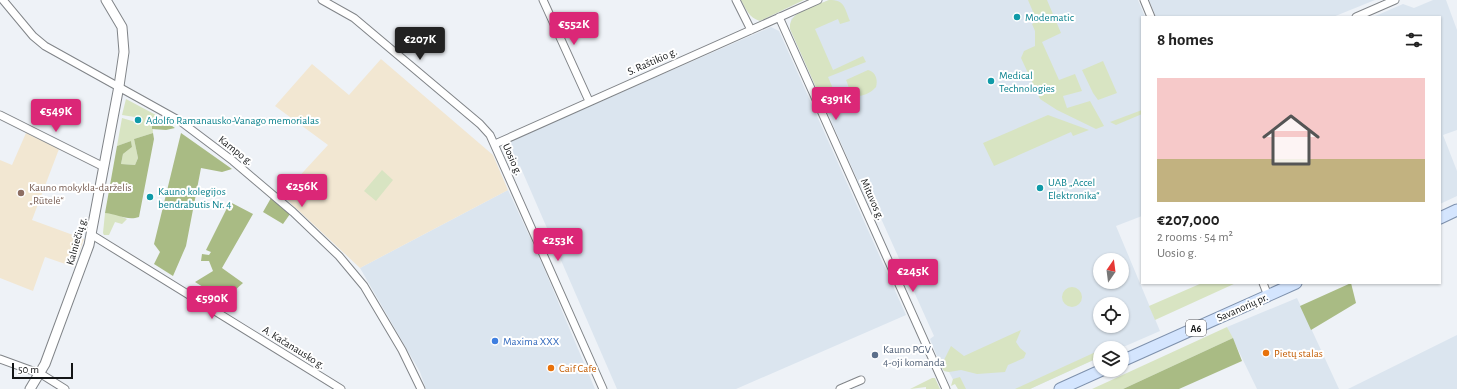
<!DOCTYPE html>
<html lang="en">
<head>
<meta charset="utf-8">
<style>
  :root { --surface:#fff; --page:#f6f6f6; --text:#222; --muted:#767676; --line:#e0e0e0; --accent:#db2777 }
  body { margin:0; font-family:"Alegreya Sans",sans-serif; background:var(--page); color:var(--text); height:100vh; display:flex; flex-direction:column; font-size:15px; white-space:nowrap }
  * { box-sizing:border-box; margin:0 }
  p { font-size:13px; color:var(--muted) }
  .icon { flex:none; width:22px; height:22px; fill:none; stroke:currentColor; stroke-width:2; stroke-linecap:round; stroke-linejoin:round }
  .map { position:relative; flex:1; overflow:hidden }
  .drawer { position:absolute; left:1141px; top:16px; width:300px; height:268px; display:flex; flex-direction:column; background:var(--surface); border-radius:0px; box-shadow:0 1px 3px #0004 }
  .drawer>* { flex:none }
  .needle { width:26px; rotate:14deg }
  .controls { position:absolute; left:1093px; top:253px; display:grid; gap:8px }
  .controls a { display:grid; place-items:center; width:36px; height:36px; border-radius:50%; background:var(--surface); box-shadow:0 1px 3px #0004; font-size:20px }
  .scale { position:absolute; left:12px; bottom:10px; width:61px; box-sizing:border-box; padding-left:4px; border:2px solid #131516; border-top:0; font-size:11px; line-height:14px; white-space:nowrap; color:#131516; -webkit-text-stroke:3px #fff; paint-order:stroke }
  .price { position:absolute; translate:-50% -34px; padding:0 9px; border-radius:4px; background:var(--accent); color:#fff; font-size:13px; line-height:26px; filter:drop-shadow(0 1px 2px #0008) }
  .price::after { content:''; position:absolute; left:50%; top:24px; width:12px; height:9px; margin-left:-6px; background:inherit; clip-path:polygon(0 0,100% 0,50% 100%) }
  .price.selected { background:#222; color:#fff }
  ul { padding:0; list-style:none }
  li { display:grid; align-content:center; gap:8px; height:212px; padding:0 16px }
  li+li { border-top:1px solid var(--line) }
  li span { display:grid; place-items:center; height:124px; border-radius:0px; color:#555 }
  li>.icon { margin-inline-start:auto }
  span .icon { width:72px; height:72px; fill:#fffc; stroke-width:1 }
  li b { font-size:17px }
  h2 { display:flex; justify-content:space-between; align-items:center; height:48px; padding:0 16px; font-size:17px }
  .map>svg:first-child { display:block }
  .built { fill:#dbe5ef; fill-rule:evenodd }
  .education { fill:#f2e7d2 }
  .green { fill:#d8e4c2 }
  .forest { fill:#a9bb84 }
  .lines { fill:none; stroke-linecap:round; stroke-linejoin:round }
  .minor-casing { stroke:#808488; stroke-width:9 }
  .tertiary-casing { stroke:#808488; stroke-width:11 }
  .primary-casing { stroke:#7e91ad; stroke-width:13 }
  .minor { stroke:#fff; stroke-width:7 }
  .tertiary { stroke:#fff; stroke-width:9 }
  .primary { stroke:#d4e5fe; stroke-width:11 }
  .culture-dot { fill:#0f9aa8; stroke:#fff; stroke-width:1.5 }
  .education-dot { fill:#8d6e63; stroke:#fff; stroke-width:1.5 }
  .shop-dot { fill:#3f7fe0; stroke:#fff; stroke-width:1.5 }
  .food-dot { fill:#e8710a; stroke:#fff; stroke-width:1.5 }
  .service-dot { fill:#5c6f8a; stroke:#fff; stroke-width:1.5 }
  .labels { text-anchor:middle; stroke-width:4; stroke-linejoin:round; paint-order:stroke }
  .shield { fill:#fff; stroke:#5a5b5c; stroke-width:1 }
  .shield-label { font-size:10px; font-weight:bold; fill:#131516 }
  .culture-label { font-size:11px; fill:#0d838f; stroke:#fff; text-anchor:start }
  .street-label { font-size:11px; fill:#131516; stroke:#fff }
  .education-label { font-size:11px; fill:#785e54; stroke:#fff; text-anchor:start }
  .shop-label { font-size:11px; fill:#366cbe; stroke:#fff; text-anchor:start }
  .service-label { font-size:11px; fill:#4e5e75; stroke:#fff; text-anchor:start }
  .food-label { font-size:11px; fill:#c56008; stroke:#fff; text-anchor:start }
</style>
</head>
<body>
<div class="map">
<svg width="1457" height="389" viewBox="0 0 1457 389">
  <rect width="100%" height="100%" fill="#eef2f7"/>
  <!-- built -->
  <path class="built" d="M829,0H1138L1145,17H1142V216L1116,226L1160,331L1121,348H1100V357L1030,389H958L949,372L944,371L941,366L930,339L934,336L879,214H875L871,210L790,29L791,19L796,15ZM1100,260H1122V282H1100ZM1100,304H1122V326H1100Z
    M1149,0H1375L1333,17H1156Z
    M1433,0H1446L1457,30V130L1443,135L1457,171V196L1440,204V17H1373L1403,4L1414,8Z
    M771,27L779,31L906,315L736,389H617L520,166L511,169L506,158L508,144L512,140Z
    M508,190L540,259L595,389H426L420,372L401,339L360,268Z
    M1297,298L1339,389H1257L1227,327Z
    M1457,335V389H1348Z"/>
  <!-- education -->
  <path class="education" d="M381,59L493,155L508,190L360,268L282,195L328,145L275,106L312,64L349,95Z
    M26,133L59,149L32,220L84,239L74,267L45,257L33,291L0,278V160L12,165Z"/>
  <!-- green -->
  <path class="green" d="M741,0H804L760,21C749,18 746,9 741,0Z
    M829,0C845,0 844,7 850,21L840,24L838,19L815,29L833,70L863,56L866,62L828,77L841,107L830,112H827L790,29C788,11 815,6 829,0Z
    M1028,0H1047L1061,33L1042,42L1059,80L1075,74L1082,91L1063,96L1067,108L1090,101L1104,126L1096,129L1057,110L1040,99L1021,58L1024,51L1035,46V31L1032,24L1037,21Z
    M1103,61L1117,93L1098,100L1093,93L1082,70Z
    M868,70C876,72 878,80 876,87C871,93 858,100 851,93C849,90 848,84 846,80Z
    M126,99L156,115L152,120L153,133L134,139L138,158L135,165L121,164L123,154L132,147L131,141L117,146L122,118L139,123L141,118L122,115Z
    M1142,110V114L1116,125L1110,122Z
    M1048,115L1089,130L1073,136L1071,132L994,166L983,143Z
    M382,170L393,180L376,201L364,191Z
    M105,213L116,214L127,219L122,224L115,222L109,235H104L103,233Z
    M1202,283H1236L1155,320L1149,306Z
    M1062 297a10 10 0 1 1 20 0a10 10 0 1 1-20 0Z
    M1227,327L1233,338L1123,389H1092Z
    M1021,330L1016,342L1020,348L1026,353L1024,358L1008,365L1005,372L977,374L961,370L949,372L944,371L941,366L951,346L964,356Z
    M1100,350V357L1030,389H1015Z
    M960,377L966,389H958L955,384L951,386L953,379Z
    M932,378H935L940,389H926V387L910,389Z"/>
  <!-- forest -->
  <path class="forest" d="M156,115L175,128L166,130L152,129V120Z
    M153,133L154,139L139,217C127,221 118,214 105,213L117,146L131,141L132,147L123,154L121,164L135,165L138,158L134,139Z
    M181,133L232,169L222,172L201,168L186,246L173,276L154,264L160,252L154,244Z
    M271,198L290,214L283,224L263,212Z
    M230,202L253,214L222,268L243,283L224,300L195,282L213,271L209,261H201L202,254L209,255L211,252L206,250Z
    M1351,283L1356,303L1311,330L1300,306Z
    M1233,338L1242,361L1179,389H1123Z"/>
  <g class="lines">
    <defs>
      <path id="minor" d="M3,0L33,36L45,46L180,121L233,161L293,212L339,256L364,286L402,350L421,389
        M322,0L354,18L480,124L490,135L603,389
        M543,0L589,101
        M736,0L751,30
        M1144,0L1151,17
        M779,17L946,389
        M1356,17L1395,0
        M0,115L104,167
        M495,144L818,0
        M92,235L341,389
        M1263,283L1268,296
        M0,359L41,374L65,389
        M840,389L861,380"/>
      <path id="tertiary" d="M30,389L45,364L89,245L119,86L124,52L122,27L106,0"/>
      <path id="primary" d="M1440,218L1457,210
        M1122,361L1296,283
        M1060,389L1102,370"/>
    </defs>
    <!-- minor casing -->
    <use href="#minor" class="minor-casing"/>
    <!-- tertiary casing -->
    <use href="#tertiary" class="tertiary-casing"/>
    <!-- primary casing -->
    <use href="#primary" class="primary-casing"/>
    <!-- minor -->
    <use href="#minor" class="minor"/>
    <!-- tertiary -->
    <use href="#tertiary" class="tertiary"/>
    <!-- primary -->
    <use href="#primary" class="primary"/>
  </g>
  <!-- markers -->
  <g class="culture-dot">
    <circle cx="1017" cy="17" r="4"/>
    <circle cx="991" cy="81" r="4"/>
    <circle cx="138" cy="120" r="4"/>
    <circle cx="1040" cy="188" r="4"/>
    <circle cx="150" cy="197" r="4"/>
  </g>
  <circle class="education-dot" cx="21" cy="193" r="4"/>
  <circle class="shop-dot" cx="495" cy="341" r="4"/>
  <g class="food-dot">
    <circle cx="1266" cy="353" r="4"/>
    <circle cx="551" cy="368" r="4"/>
  </g>
  <circle class="service-dot" cx="875" cy="355" r="4"/>
  <g class="labels">
    <!-- shield labels -->
    <rect class="shield" x="1186" y="320" width="20" height="16" rx="3"/>
    <g class="shield-label">
      <text x="1196" y="332">A6</text>
    </g>
    <!-- culture labels -->
    <g class="culture-label">
      <text x="1025" y="21">Modematic</text>
      <text x="999" y="79">Medical<tspan x="999" dy="13">Technologies</tspan></text>
      <text x="146" y="124">Adolfo Ramanausko-Vanago memorialas</text>
      <text x="1048" y="186">UAB „Accel<tspan x="1048" dy="13">Elektronika“</tspan></text>
      <text x="158" y="195">Kauno kolegijos<tspan x="158" dy="13">bendrabutis Nr. 4</tspan></text>
    </g>
    <!-- street labels -->
    <g class="street-label">
      <text transform="translate(652 61) rotate(-24)" y="4">S. Raštikio g.</text>
      <text transform="translate(236 150) rotate(38)" y="4">Kampo g.</text>
      <text transform="translate(513 159) rotate(66)" y="4">Uosio g.</text>
      <text transform="translate(873 199) rotate(66)" y="4">Mituvos g.</text>
      <text transform="translate(76 241) rotate(-74)" y="4">Kalniečių g.</text>
      <text transform="translate(1242 307) rotate(-24)" y="4">Savanorių pr.</text>
      <text transform="translate(294 347) rotate(32)" y="4">A. Kačanausko g.</text>
    </g>
    <!-- education labels -->
    <g class="education-label">
      <text x="29" y="191">Kauno mokykla-darželis<tspan x="29" dy="13">„Rūtelė“</tspan></text>
    </g>
    <!-- shop labels -->
    <g class="shop-label">
      <text x="503" y="345">Maxima XXX</text>
    </g>
    <!-- service labels -->
    <g class="service-label">
      <text x="883" y="353">Kauno PGV<tspan x="883" dy="13">4-oji komanda</tspan></text>
    </g>
    <!-- food labels -->
    <g class="food-label">
      <text x="1274" y="357">Pietų stalas</text>
      <text x="559" y="372">Caif Cafe</text>
    </g>
  </g>
</svg>
<div class="controls">
<a><svg class="needle" viewBox="-14 -14 28 28"><path d="M0-13l5 13h-10z" fill="#e53935"/><path d="M0 13l5-13h-10z" fill="#767676"/></svg></a>
<a><svg class="icon" aria-label="locate" viewBox="0 0 24 24"><circle cx="12" cy="12" r="6"/><path d="M12 2v4M12 18v4M2 12h4M18 12h4"/></svg></a>
<a><svg class="icon" aria-label="layers" viewBox="0 0 24 24"><path d="M12 4l9 5-9 5-9-5zM3 14l9 5 9-5"/></svg></a>
</div>
<div class="scale">50 m</div>
<b class="price" style="left:574px;top:46px">€552K</b>
<b class="price selected" style="left:420px;top:61px">€207K</b>
<b class="price" style="left:836px;top:121px">€391K</b>
<b class="price" style="left:56px;top:133px">€549K</b>
<b class="price" style="left:302px;top:208px">€256K</b>
<b class="price" style="left:558px;top:262px">€253K</b>
<b class="price" style="left:913px;top:293px">€245K</b>
<b class="price" style="left:212px;top:320px">€590K</b>
<section class="drawer">
<h2>8 homes<svg class="icon" aria-label="filters" viewBox="0 0 24 24"><path d="M4 7h16M4 17h16"/><circle cx="9" cy="7" r="2"/><circle cx="15" cy="17" r="2"/></svg></h2>
<ul>
<li><span style="background:linear-gradient(#f6c9c9 65%,#c2b280 0)"><svg class="icon" aria-label="home" viewBox="0 0 24 24"><path d="M3 11l9-7 9 7M6 9v11h12V9"/></svg></span><div><b>€207,000</b><p>2 rooms · 54 m²</p><p>Uosio g.</p></div></li>
</ul>
</section>
</div>
</body>
</html>
